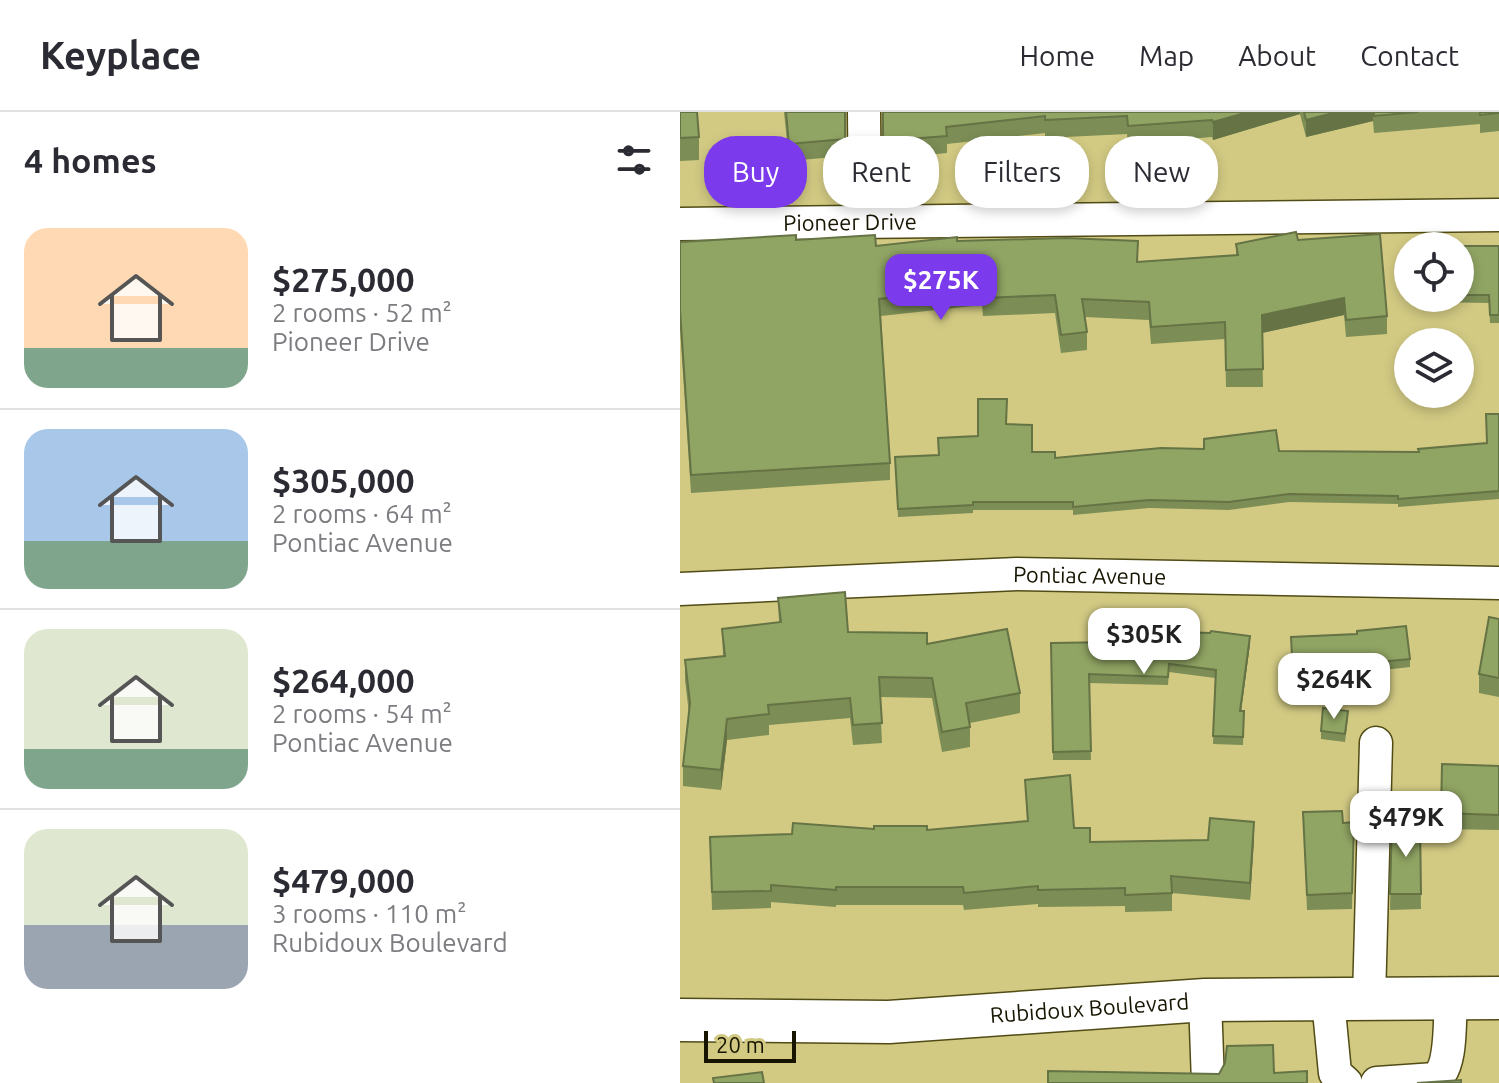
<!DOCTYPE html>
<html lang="en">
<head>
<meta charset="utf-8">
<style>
  :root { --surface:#fff; --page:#f7f7f7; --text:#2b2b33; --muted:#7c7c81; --line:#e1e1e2; --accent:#7c3aed }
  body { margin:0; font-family:Ubuntu,sans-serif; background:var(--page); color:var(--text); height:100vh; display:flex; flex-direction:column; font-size:30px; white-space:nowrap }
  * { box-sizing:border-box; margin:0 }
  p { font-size:26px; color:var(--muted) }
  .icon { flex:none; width:44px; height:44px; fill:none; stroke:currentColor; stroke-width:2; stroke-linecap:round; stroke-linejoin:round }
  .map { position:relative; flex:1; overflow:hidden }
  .panel { display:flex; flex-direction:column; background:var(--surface); width:680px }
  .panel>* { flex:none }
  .banner { position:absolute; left:24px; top:24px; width:674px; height:72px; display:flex; gap:16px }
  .tools { position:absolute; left:714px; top:120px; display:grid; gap:16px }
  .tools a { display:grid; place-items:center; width:80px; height:80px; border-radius:50%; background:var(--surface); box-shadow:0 4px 12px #0003; font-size:40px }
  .scale { position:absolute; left:24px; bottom:20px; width:92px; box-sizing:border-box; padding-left:8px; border:4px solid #171400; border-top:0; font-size:22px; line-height:28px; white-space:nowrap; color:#171400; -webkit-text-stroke:6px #d2ca83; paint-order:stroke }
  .price { position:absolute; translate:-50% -68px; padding:0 18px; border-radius:16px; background:#fff; color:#222; font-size:26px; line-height:52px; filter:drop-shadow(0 2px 4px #0008) }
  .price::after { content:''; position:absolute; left:50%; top:48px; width:24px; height:18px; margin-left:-12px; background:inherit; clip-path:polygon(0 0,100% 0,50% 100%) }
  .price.selected { background:var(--accent); color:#fff }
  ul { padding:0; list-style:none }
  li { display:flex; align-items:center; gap:24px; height:200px; padding:0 24px }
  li+li { border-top:2px solid var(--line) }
  li span { display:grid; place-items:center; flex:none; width:224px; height:160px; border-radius:24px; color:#555 }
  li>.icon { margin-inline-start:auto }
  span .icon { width:96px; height:96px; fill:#fffc; stroke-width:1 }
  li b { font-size:34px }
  h2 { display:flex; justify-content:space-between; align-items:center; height:96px; padding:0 24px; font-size:34px }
  .chip { padding:0 28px; border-radius:32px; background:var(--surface); box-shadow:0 4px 12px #0003; font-size:28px; line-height:72px }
  .chip.selected { background:var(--accent); color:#fff }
  header { display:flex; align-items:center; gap:48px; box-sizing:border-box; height:112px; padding:0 40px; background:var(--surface); border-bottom:2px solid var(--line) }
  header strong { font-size:38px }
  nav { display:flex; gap:44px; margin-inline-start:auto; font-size:28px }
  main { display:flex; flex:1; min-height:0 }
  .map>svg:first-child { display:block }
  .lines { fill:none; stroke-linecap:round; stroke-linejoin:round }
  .minor-casing { stroke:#514b15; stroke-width:35 }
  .major-casing { stroke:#514b15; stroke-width:45 }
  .minor { stroke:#fff; stroke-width:32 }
  .major { stroke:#fff; stroke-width:42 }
  .wall { fill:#7c8d55 }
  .shaded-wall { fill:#657345 }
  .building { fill:#90a463; stroke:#657345; stroke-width:2 }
  .labels { text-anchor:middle; stroke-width:6; stroke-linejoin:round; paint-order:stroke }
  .street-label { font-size:22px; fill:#171400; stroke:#d2ca83 }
</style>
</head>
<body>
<header>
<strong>Keyplace</strong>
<nav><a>Home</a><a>Map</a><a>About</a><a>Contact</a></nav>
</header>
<main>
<section class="panel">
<h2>4 homes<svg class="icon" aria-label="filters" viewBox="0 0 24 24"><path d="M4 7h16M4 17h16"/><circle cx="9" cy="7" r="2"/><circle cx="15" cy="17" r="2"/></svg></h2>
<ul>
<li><span style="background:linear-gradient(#ffd9b3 75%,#7fa58c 0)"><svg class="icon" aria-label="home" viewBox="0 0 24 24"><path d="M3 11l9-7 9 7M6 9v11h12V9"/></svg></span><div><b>$275,000</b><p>2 rooms · 52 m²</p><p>Pioneer Drive</p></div></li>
<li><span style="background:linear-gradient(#a9c7e8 70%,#7fa58c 0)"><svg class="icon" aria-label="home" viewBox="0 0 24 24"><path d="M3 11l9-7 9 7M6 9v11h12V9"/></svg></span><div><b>$305,000</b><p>2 rooms · 64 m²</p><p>Pontiac Avenue</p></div></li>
<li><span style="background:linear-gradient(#dfe7d0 75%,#7fa58c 0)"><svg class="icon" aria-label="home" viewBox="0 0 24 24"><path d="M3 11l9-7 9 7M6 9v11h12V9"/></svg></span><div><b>$264,000</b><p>2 rooms · 54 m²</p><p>Pontiac Avenue</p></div></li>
<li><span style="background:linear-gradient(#dfe7d0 60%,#9aa5b1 0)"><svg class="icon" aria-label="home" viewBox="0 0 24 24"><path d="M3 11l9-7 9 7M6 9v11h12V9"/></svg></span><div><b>$479,000</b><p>3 rooms · 110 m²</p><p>Rubidoux Boulevard</p></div></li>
</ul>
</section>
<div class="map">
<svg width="819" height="971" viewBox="0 0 819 971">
  <rect width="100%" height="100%" fill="#d2ca83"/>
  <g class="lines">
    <defs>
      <g id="minor">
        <path d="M184,0L185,110"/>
        <path id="s1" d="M0,112L819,103"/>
        <path id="s2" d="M0,477L337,462L819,471"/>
        <path d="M689,887L696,631"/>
        <path d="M525,888L528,971"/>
        <path d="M648,888L655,961L666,971"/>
        <path d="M697,971L755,967C773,955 769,907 771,885"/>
      </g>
      <g id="major">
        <path id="s3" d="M0,908L209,910L525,888L819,886"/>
      </g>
    </defs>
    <!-- minor casing -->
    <use href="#minor" class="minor-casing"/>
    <!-- major casing -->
    <use href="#major" class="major-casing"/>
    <!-- minor -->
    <use href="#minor" class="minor"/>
    <!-- major -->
    <use href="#major" class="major"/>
  </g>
  <!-- wall -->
  <path class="wall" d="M0,0L19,25V48L0,49Z
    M104,0H165V44L109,49Z
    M203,0H819V19L800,21V12L694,21L693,9L626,25L620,2L533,28L532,25L448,32L447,22L365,26V21L267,32V41L203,47Z
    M116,128L196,134L277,129L458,150L556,143V132L618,128L707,204V222L666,225L664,203L582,221L583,275H546L545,227L471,232L469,208L405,205L407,220V238L381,241L375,201L303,204L302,193L201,204L210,351V368L11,381L0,216V130Z
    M780,134H819V211H810L809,191L744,190V186H780Z
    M819,302V387L718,395V392L609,390L549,398L469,396L393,403V398H293V401L218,405L215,345L259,343L298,324L326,312L352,340L375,346L599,339L739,340L807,331Z
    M98,486L168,520L247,532L340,581V601L290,611V635L262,640L252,586L200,585L202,631L173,633L170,606L89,613V623L47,628L41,678L3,674V654L9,602L5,568V548L43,544L42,517L99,511Z
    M819,507V585L799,581V562Z
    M371,531L570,532L561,599H564L563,633L533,632L535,566L489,560L488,573L409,571L411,648H373Z
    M611,533L730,547V555L650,564L651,590L614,591Z
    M668,607L665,630L641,627V619Z
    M762,652L819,654V718L761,717Z
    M345,668L394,716L410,730L574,727L570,788L492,781V799L445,800V794L358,795V792L284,798L283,793H156V795L91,790V796L32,798L30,725L112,722L194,717L247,718L347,709Z
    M623,700L663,711L674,710L672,797L627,798Z
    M712,710H740L741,797L710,798Z"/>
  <!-- shaded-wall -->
  <path class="shaded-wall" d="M568,0H620V2L533,28V10Z
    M657,0H693V9L626,25V8Z
    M664,186V203L582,221V203Z
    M570,524V532L560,607V599Z
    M47,607V628L41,678V658Z
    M574,710V727L570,788V771Z"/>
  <!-- building -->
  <path class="building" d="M0,0H17L19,25L0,26Z
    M106,0H165V27L109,32Z
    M203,0H568L533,10L532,8L448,14L447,4L365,8V4L266,15L267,24L203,29Z
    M624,0H657L626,8Z
    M694,0H738L694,4Z
    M800,0H819V1L800,3Z
    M616,120L618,128L700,122L707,204L666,208L664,186L582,203L583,257L546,258L545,210L471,215L469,190L402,187L407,220L381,223L375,183L303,186L302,176L199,187L210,351L11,363L0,198V130L116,123V128L195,123L196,134L277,125V129L386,126L458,129L457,150L558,143L556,132Z
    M780,134H819V203H810L809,183H780Z
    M298,287H327L326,312L352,313V340H375V346L481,336L524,337V327L596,318L599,339L739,340L738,337L807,331L806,302H819V379L718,387V384L609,382L549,390L469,388L393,395V390H293V393L218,397L215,345L259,343L258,326L298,324Z
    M165,480L168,520L247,521V532L327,517L340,581L286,591L290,615L262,620L252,566L199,565L202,611L173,613L170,586L88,593L89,602L47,607L41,658L3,654L10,591L5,548L45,544L42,517L101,510L98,486Z
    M809,505L819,507V566L799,562Z
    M726,514L730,547L650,555L651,581L614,583L611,525L677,522V519Z
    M436,518L530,521L531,519L570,524L560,599H564L563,625L533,624L536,558L489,552L488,565L409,562L411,639L373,640L371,531L436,530Z
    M643,596L668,599L665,622L641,619Z
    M762,652L819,654V703L761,701Z
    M390,663L394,716H410V730L528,728L530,706L574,710L570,771L491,764L492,781L445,783V776L358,778V774L284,781L283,775H156V778L91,773V779L32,780L30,725L112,722L113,711L194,717V714H247V718L348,709L345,668Z
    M662,699L663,711L674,710L672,781L627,783L623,700Z
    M712,710H740L741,782H710Z
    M593,933L594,961L627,959V971H368V959L539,962L545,951L547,934Z
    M82,960L84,971H34L33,966Z
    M781,968V971H737Z"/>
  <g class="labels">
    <!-- street labels -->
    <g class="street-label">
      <text dy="8" stroke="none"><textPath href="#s1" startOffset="170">Pioneer Drive</textPath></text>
      <text dy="8" stroke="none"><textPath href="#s2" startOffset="410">Pontiac Avenue</textPath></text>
      <text dy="8" stroke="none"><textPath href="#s3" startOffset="410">Rubidoux Boulevard</textPath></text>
    </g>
  </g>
</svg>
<div class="tools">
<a><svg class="icon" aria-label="locate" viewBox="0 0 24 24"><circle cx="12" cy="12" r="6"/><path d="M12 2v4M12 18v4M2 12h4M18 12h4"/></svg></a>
<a><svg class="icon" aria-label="layers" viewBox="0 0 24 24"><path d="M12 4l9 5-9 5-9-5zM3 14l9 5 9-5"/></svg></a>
</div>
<div class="scale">20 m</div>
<b class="price selected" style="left:261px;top:210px">$275K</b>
<b class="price" style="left:464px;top:564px">$305K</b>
<b class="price" style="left:654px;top:609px">$264K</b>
<b class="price" style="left:726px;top:747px">$479K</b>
<div class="banner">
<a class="chip selected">Buy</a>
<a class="chip">Rent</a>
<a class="chip">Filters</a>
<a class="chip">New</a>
</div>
</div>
</main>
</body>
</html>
